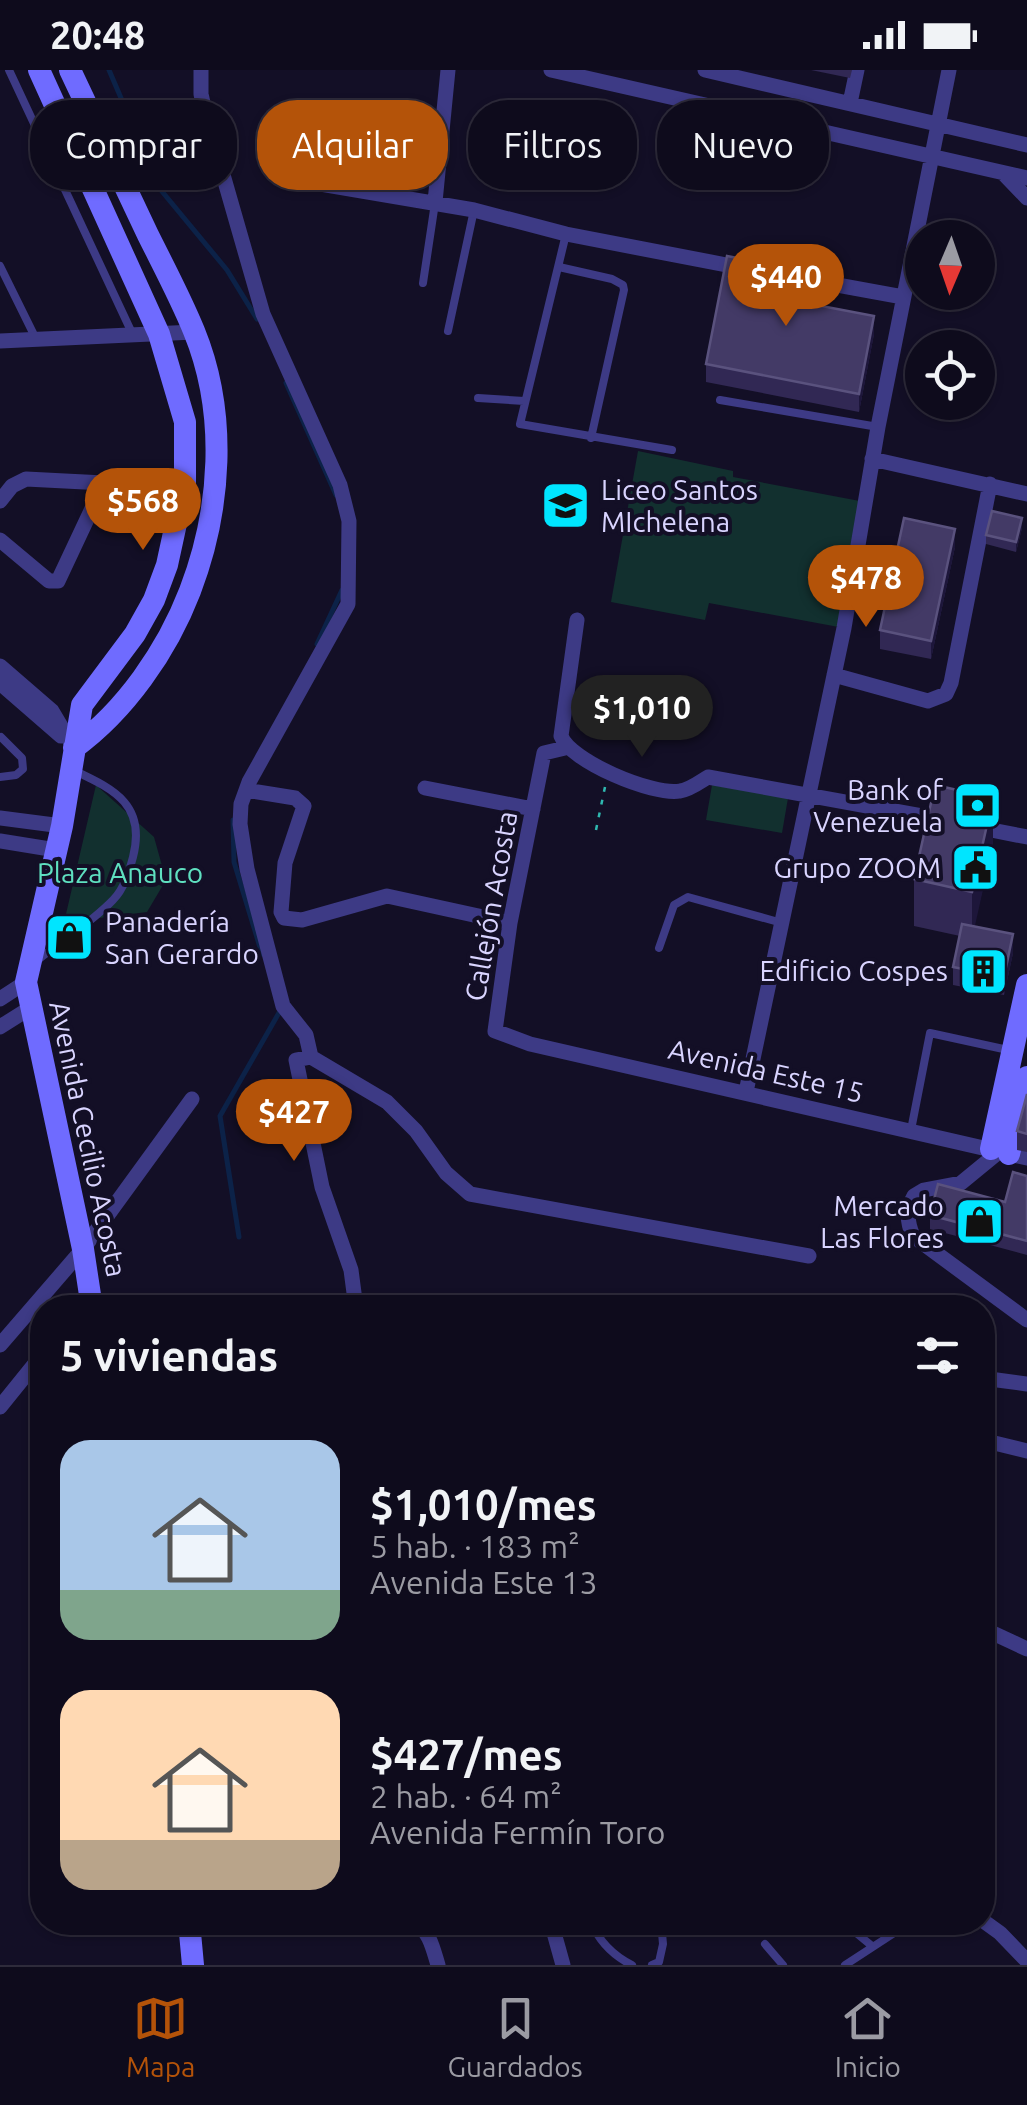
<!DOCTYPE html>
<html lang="es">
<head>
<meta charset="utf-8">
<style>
  :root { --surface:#0e0b1c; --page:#171425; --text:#f1f3f6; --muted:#9b9ba3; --line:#2e2b3b; --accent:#b45309 }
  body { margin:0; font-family:Ubuntu,sans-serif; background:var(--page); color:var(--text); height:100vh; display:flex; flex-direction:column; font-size:38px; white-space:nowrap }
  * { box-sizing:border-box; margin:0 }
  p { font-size:32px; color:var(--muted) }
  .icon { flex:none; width:55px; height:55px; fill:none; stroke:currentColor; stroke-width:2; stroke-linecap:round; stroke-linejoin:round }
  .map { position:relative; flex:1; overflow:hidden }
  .panel { position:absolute; left:30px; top:1225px; width:965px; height:640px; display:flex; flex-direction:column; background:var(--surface); border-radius:40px; box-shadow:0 2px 8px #0004,0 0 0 2px var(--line) }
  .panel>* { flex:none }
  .hud { position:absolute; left:30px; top:30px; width:968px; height:90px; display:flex; gap:20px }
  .needle { width:65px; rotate:182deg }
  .buttons { position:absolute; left:905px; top:150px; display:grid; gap:20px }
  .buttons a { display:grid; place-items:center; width:90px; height:90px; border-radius:50%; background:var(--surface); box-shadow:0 2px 8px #0004,0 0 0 2px var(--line); font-size:50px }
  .price { position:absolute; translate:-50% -85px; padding:0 22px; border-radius:35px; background:var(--accent); color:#fff; font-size:32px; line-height:65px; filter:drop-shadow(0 2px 5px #0008) }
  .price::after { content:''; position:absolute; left:50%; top:60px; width:30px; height:22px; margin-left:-15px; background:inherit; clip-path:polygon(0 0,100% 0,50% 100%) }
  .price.current { background:#222; color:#fff }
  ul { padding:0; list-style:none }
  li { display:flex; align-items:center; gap:30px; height:250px; padding:0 30px }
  li span { display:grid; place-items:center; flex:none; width:280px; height:200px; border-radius:30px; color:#555 }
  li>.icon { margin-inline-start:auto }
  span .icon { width:120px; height:120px; fill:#fffc; stroke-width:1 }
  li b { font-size:42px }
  h2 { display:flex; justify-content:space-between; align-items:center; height:120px; padding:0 30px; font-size:42px }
  .chip { padding:0 35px; border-radius:40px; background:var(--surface); box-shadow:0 2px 8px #0004,0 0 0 2px var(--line); font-size:35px; line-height:90px }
  .chip.current { background:var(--accent); color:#fff }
  .status { display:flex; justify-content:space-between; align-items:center; height:70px; padding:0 50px; background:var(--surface); direction:ltr }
  .status svg { height:28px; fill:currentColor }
  .tab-bar { display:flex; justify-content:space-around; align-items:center; height:140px; border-top:2px solid var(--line); background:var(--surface); font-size:28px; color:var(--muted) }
  .tab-bar a { display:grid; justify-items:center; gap:5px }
  .tab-bar .current { color:var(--accent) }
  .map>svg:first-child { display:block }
  .green { fill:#12302f }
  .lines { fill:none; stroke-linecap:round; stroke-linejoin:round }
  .stream { stroke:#0c2248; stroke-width:5 }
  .path { stroke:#2fb8b0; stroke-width:2.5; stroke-dasharray:5 8; stroke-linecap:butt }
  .lane { stroke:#3d3a85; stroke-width:8 }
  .street { stroke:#3d3a85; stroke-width:15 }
  .secondary { stroke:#6f6bff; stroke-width:22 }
  .wall { fill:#312854 }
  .shaded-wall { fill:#1d163a }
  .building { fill:#433a66; stroke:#5a527e; stroke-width:2.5 }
  .labels { text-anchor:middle; stroke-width:8; stroke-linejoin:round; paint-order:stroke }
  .poi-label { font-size:28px; fill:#d9d4ff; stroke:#130f26; text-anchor:end }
  .park-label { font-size:28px; fill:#5fe0c0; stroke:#130f26 }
  .street-label { font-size:28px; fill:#d9d4ff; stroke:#130f26 }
</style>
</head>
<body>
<div class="status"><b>20:48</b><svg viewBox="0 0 49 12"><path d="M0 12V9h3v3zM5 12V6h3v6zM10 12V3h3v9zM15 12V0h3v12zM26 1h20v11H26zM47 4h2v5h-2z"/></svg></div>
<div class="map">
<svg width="1027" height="1895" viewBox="0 0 1027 1895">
  <rect width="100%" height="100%" fill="#130f26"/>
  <!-- green -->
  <path class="green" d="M638,381L733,401V407L865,432L844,558L709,533L705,550L611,532Z
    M96,715L154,767L166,810L147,842L99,848L66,844Z
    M712,715L788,728L782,763L706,750Z"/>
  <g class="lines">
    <!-- stream -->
    <path class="stream" d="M109,0L160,119L227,200L257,249
      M286,313L336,425
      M317,574L342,520
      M233,750L234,792L262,884
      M239,1167L220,1046L280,941L279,937"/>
    <!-- path -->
    <path class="path" d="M596,760L605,717"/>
    <!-- lane -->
    <path class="lane" d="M9,0L132,263
      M566,164L520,354L672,380
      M0,196L36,269
      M559,197L612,209L623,215L624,220L591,368
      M423,213L435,133
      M448,261L474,140
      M478,328L524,331
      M720,330L878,357
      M0,707L16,705L23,699L22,688L1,667
      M659,878L674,835L688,827L782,853
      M39,889C63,870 92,852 113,830C124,819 129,802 133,787C146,736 116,720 75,701
      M911,1060L930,963L1008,980
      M591,1852C599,1871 614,1886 632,1895
      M843,1852L872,1876
      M765,1874L783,1895
      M652,1895L659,1892L663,1874L661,1852
      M845,1895L911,1852"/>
    <!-- street -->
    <path class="street" d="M201,0V24L205,42L263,244L340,415L349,451L348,534L249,712L241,734L240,754L247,799L283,936L306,965L311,987
      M551,0L1027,108
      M705,0L1027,75
      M850,33L857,0
      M1003,103L1027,128
      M291,109L474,140L566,164L742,198
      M435,132L448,0
      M799,208L903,227
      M0,271L194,262
      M872,389L1027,424
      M0,431L12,416L26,409L104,413
      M0,470L49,511H58L104,413L185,412
      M577,550L561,666C570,691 653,726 680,721C689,720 700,712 708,707L944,750
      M0,596L52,641L74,678
      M834,605L928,631L946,624L951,613L990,414
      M0,613L61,666
      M565,678L544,683L510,853L495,961L530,974L1027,1088
      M425,718L533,739
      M246,720L295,728L304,736L285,793L281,842L284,848L302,850L387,826L510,853
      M0,748L62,756
      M976,757L1027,767
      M0,771L56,780
      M0,929L26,912
      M0,957L30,938
      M746,1022L844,558L878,357L949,0
      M1000,1081L961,1113L924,1120L914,1126C906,1140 907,1152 913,1166L1027,1250
      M356,1238L351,1200L322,1117L296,990L311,987L387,1032L416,1061L446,1103L470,1124L809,1186
      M0,1275L83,1179L192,1029
      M982,1308L1027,1314
      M0,1337L42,1285
      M982,1370L1027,1381
      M982,1558L1027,1579
      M982,1850L1000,1863L1027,1891
      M415,1852C430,1862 433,1879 438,1895
      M551,1852L563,1895"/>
    <!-- secondary -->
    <path class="secondary" d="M39,0L159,264L185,352V412L167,495L154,530L135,564L82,635L62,756L26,912L83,1179L92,1238
      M70,0C96,55 122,110 148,165C164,197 181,229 194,261C228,344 221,440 190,521C167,581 125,641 74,678
      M991,1079L1027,915
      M1009,1084L1027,1007
      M189,1852L193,1895"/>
  </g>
  <!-- wall -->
  <path class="wall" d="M811,0H852L850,8Z
    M816,222L814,234L874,264L859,342L706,312V294Z
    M1022,458L1016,482L986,474V465Z
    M955,477L931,589L880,579V560Z
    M993,775L974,856L1013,883L1004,925L953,915V897L960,866L914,856V809Z
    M1027,1024V1082L1017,1080V1061Z
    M1027,1106V1185L930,1159V1145L1005,1132Z"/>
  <!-- shaded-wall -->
  <path class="shaded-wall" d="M816,203V222L811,252V234Z
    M874,246V264L859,342V324Z
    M1022,448V458L1016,482V472Z
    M955,459V477L931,589V571Z
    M993,728V775L972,869V822Z
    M1013,864V883L1004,925V907Z"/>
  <!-- building -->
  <path class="building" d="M727,186L816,203L811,234L874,246L859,324L706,294Z
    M992,441L1022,448L1016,472L986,465Z
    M904,448L955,459L931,571L880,560Z
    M935,715L993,728L972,822L914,809Z
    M962,854L1013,864L1004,907L953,897Z
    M1027,1024V1064L1017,1061Z
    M1013,1102L1027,1106V1171L930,1145L938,1114L1005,1132Z"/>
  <!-- icons -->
  <defs>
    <symbol id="school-square" viewBox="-11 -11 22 22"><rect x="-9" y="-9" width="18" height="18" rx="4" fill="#00e5ff" stroke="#130f26"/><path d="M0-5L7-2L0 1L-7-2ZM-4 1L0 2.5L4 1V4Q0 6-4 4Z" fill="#111"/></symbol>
    <symbol id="bank-square" viewBox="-11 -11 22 22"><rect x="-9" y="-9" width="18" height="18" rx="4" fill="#00e5ff" stroke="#130f26"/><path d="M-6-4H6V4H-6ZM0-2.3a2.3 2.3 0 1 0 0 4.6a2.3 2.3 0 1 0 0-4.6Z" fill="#111"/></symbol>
    <symbol id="civic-square" viewBox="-11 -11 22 22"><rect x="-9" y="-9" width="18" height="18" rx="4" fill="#00e5ff" stroke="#130f26"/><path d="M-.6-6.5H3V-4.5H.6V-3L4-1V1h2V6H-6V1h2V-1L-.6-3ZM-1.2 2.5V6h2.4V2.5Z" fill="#111"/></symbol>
    <symbol id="shop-square" viewBox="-11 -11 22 22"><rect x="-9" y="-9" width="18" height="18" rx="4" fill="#00e5ff" stroke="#130f26"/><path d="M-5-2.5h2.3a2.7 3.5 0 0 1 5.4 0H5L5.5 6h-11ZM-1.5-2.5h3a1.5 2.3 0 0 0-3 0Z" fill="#111"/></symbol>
    <symbol id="building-square" viewBox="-11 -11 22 22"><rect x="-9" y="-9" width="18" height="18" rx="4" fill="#00e5ff" stroke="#130f26"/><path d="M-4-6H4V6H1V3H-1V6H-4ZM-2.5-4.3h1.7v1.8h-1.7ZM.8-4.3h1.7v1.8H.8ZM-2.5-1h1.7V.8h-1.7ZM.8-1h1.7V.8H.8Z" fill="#111"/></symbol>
  </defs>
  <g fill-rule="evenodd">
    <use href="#school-square" x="538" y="408" width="55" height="55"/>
    <use href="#bank-square" x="950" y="708" width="55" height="55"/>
    <use href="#civic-square" x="948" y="770" width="55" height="55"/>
    <use href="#shop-square" x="42" y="840" width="55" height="55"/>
    <use href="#building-square" x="956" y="874" width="55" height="55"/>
    <use href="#shop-square" x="952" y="1124" width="55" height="55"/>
  </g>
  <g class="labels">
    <!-- poi labels -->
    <g class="poi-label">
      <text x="601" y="430" text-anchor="start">Liceo Santos<tspan x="601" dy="32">MIchelena</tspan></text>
      <text x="943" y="730">Bank of<tspan x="943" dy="32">Venezuela</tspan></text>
      <text x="941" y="808">Grupo ZOOM</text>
      <text x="105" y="862" text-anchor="start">Panadería<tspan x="105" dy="32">San Gerardo</tspan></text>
      <text x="948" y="911">Edificio Cospes</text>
      <text x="944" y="1146">Mercado<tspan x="944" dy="32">Las Flores</tspan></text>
    </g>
    <!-- park labels -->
    <g class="park-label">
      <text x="120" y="813">Plaza Anauco</text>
    </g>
    <!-- street labels -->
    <g class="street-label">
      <text transform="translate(491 836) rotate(-80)" y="10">Callejón Acosta</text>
      <text transform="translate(766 1001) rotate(13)" y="10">Avenida Este 15</text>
      <text transform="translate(88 1069) rotate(78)" y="10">Avenida Cecilio Acosta</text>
    </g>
  </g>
</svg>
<div class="buttons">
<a><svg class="needle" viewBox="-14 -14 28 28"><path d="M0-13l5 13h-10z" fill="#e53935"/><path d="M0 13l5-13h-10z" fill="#9b9ba3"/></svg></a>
<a><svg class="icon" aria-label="locate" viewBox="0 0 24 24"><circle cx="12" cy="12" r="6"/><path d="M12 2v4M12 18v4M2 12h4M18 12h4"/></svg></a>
</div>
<b class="price" style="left:786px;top:259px">$440</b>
<b class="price" style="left:143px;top:483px">$568</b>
<b class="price" style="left:866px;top:560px">$478</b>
<b class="price current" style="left:642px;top:690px">$1,010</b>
<b class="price" style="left:294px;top:1094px">$427</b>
<div class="hud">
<a class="chip">Comprar</a>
<a class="chip current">Alquilar</a>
<a class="chip">Filtros</a>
<a class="chip">Nuevo</a>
</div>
<section class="panel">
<h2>5 viviendas<svg class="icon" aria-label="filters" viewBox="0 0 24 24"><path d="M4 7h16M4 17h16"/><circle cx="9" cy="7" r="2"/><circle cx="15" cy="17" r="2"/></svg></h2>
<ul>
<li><span style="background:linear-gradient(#a9c7e8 75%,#7fa58c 0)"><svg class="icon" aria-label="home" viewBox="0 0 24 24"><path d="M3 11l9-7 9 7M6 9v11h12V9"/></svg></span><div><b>$1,010/mes</b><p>5 hab. · 183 m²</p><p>Avenida Este 13</p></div></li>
<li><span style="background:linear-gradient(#ffd9b3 75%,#b9a48a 0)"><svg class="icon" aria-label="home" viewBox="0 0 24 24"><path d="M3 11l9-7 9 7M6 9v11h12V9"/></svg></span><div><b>$427/mes</b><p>2 hab. · 64 m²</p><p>Avenida Fermín Toro</p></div></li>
</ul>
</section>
</div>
<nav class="tab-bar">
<a class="current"><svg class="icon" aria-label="map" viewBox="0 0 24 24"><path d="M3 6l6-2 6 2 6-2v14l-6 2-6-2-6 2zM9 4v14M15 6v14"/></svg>Mapa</a>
<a><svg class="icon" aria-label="saved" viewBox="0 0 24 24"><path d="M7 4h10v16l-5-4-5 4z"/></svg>Guardados</a>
<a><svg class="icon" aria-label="home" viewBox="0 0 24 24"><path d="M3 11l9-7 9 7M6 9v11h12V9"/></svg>Inicio</a>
</nav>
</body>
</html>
